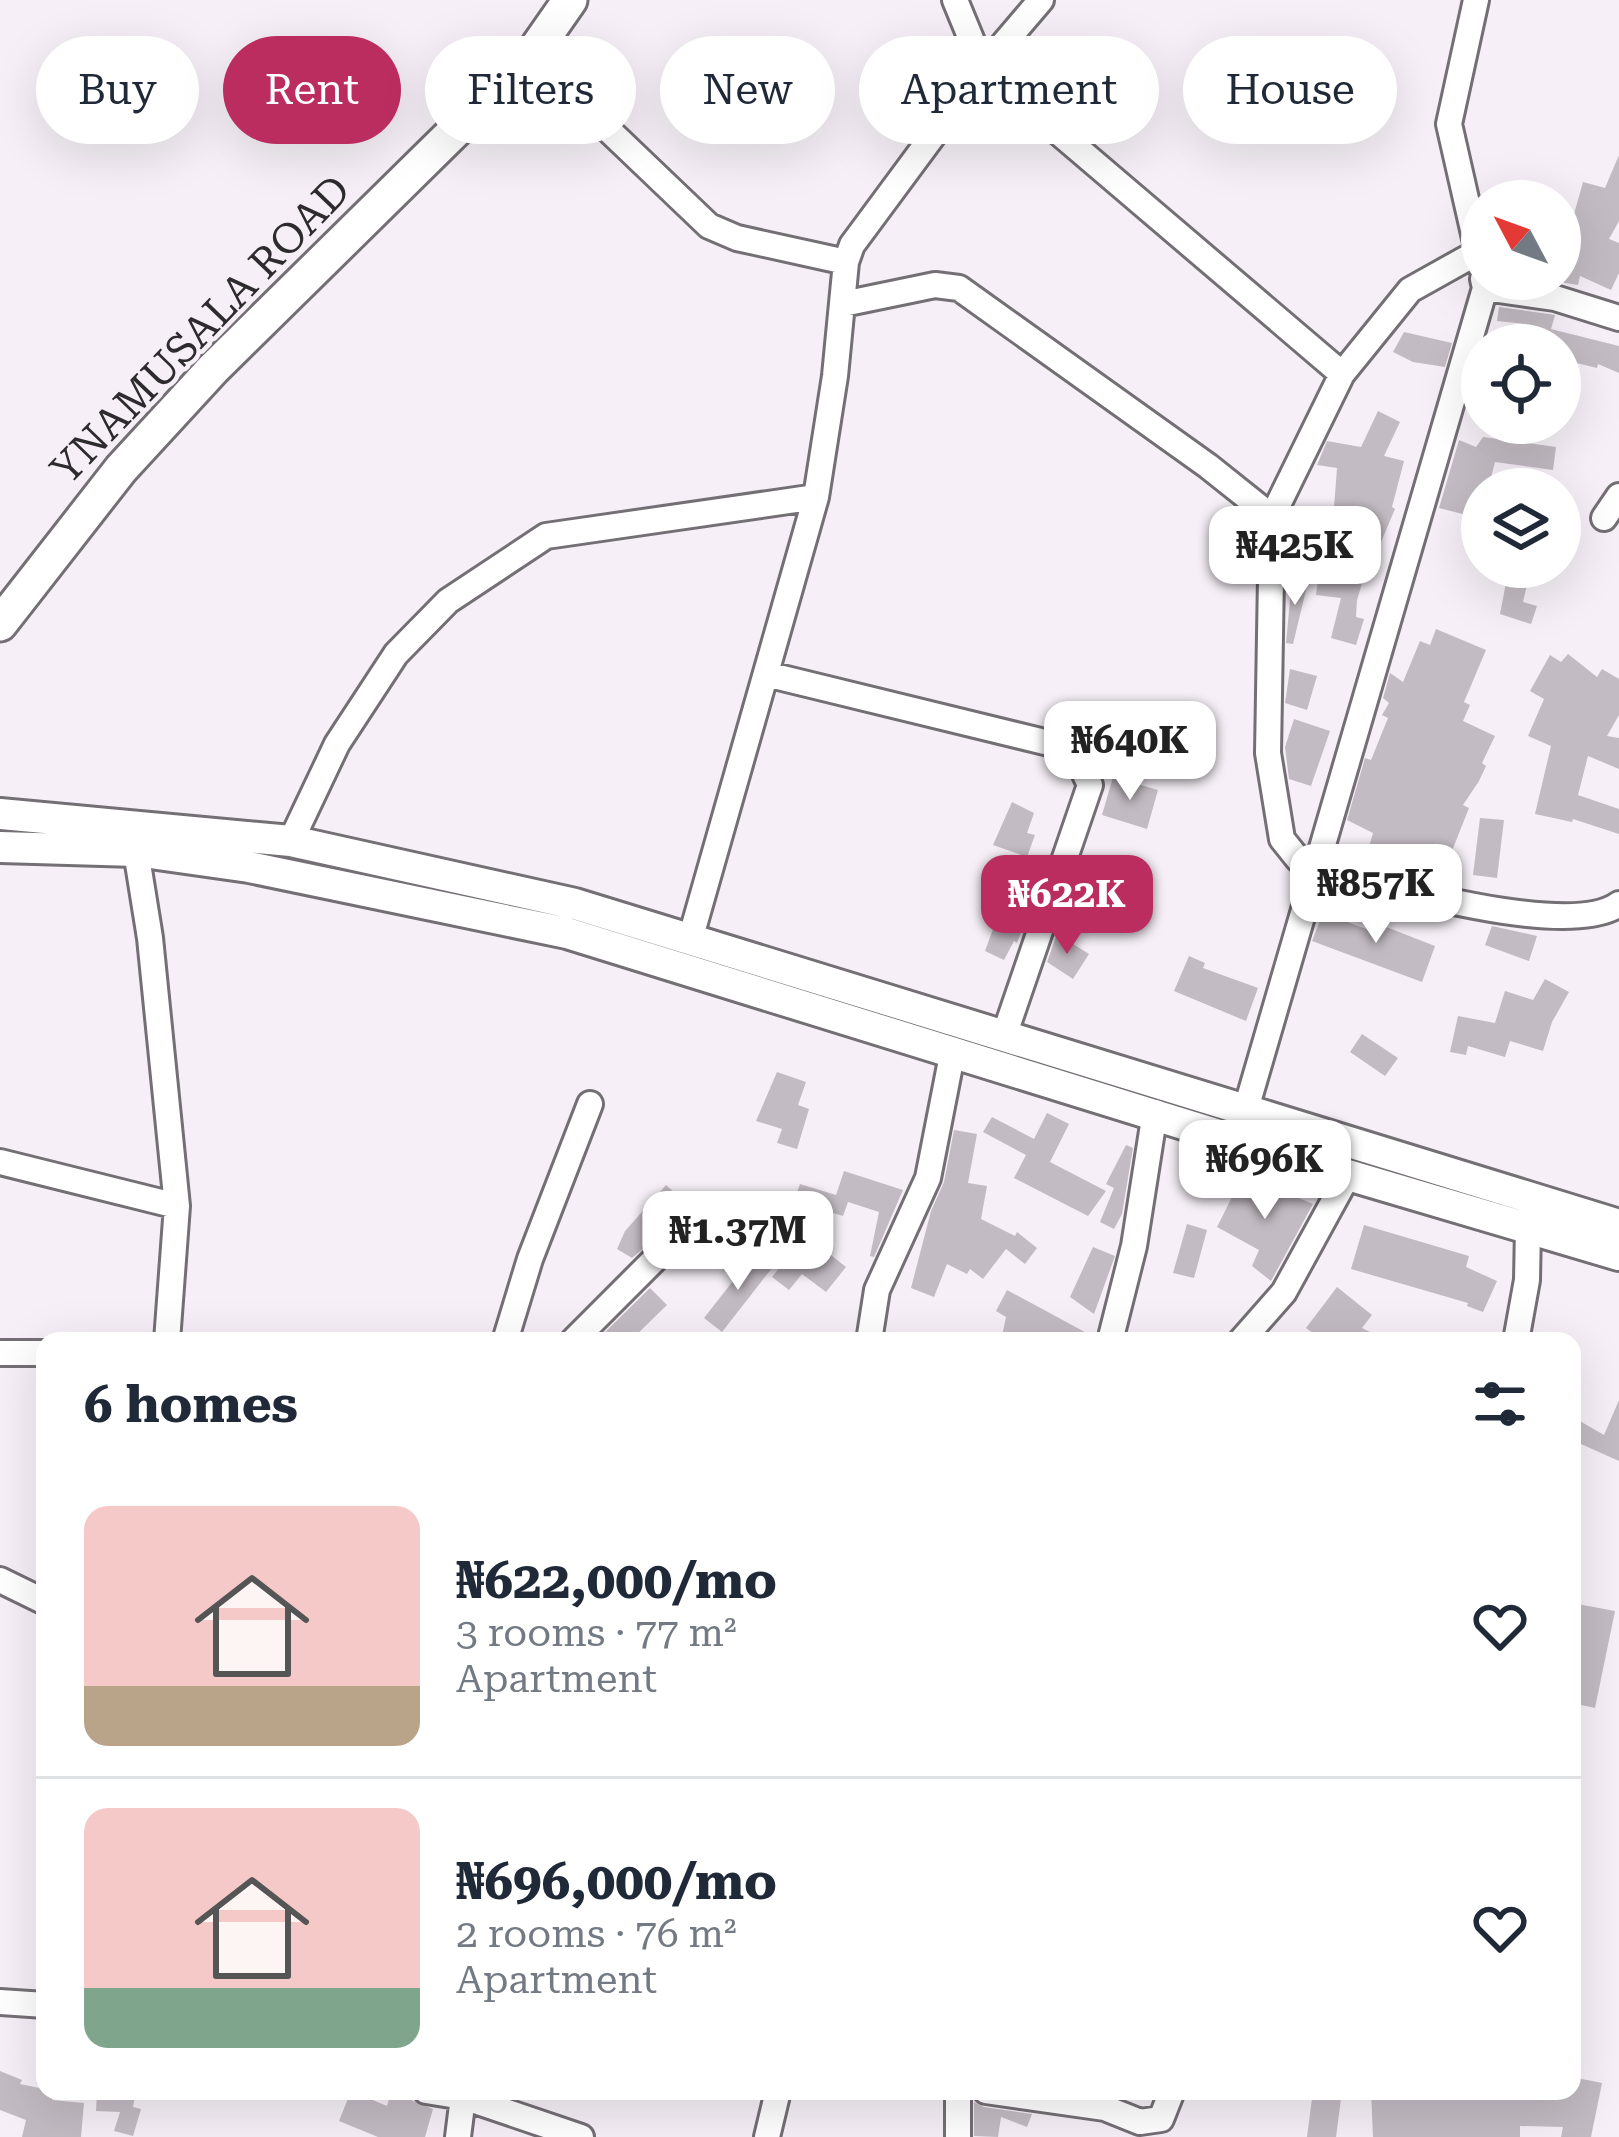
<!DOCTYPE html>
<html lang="en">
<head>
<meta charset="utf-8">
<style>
  :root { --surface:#fff; --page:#f2f2f3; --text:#1f2937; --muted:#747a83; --line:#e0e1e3; --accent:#bb2d5e }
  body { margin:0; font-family:"Roboto Serif",serif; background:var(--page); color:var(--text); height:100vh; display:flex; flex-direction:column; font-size:45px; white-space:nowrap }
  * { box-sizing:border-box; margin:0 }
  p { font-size:39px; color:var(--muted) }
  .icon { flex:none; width:66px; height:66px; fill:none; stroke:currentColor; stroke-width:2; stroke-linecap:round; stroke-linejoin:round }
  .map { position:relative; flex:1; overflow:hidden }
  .panel { position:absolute; left:36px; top:1332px; width:1545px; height:768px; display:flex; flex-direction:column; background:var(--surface); border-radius:24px; box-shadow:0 12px 48px #0002 }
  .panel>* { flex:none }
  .top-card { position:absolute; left:36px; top:36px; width:1548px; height:108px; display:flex; gap:24px }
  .needle { width:78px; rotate:311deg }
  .controls { position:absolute; left:1461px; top:180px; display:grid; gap:24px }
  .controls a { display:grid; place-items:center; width:120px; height:120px; border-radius:50%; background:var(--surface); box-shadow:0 12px 48px #0002; font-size:60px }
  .price { position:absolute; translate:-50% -102px; padding:0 27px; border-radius:24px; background:#fff; color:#222; font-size:39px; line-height:78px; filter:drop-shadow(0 3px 6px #0008) }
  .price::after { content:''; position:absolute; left:50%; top:72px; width:36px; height:27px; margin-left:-18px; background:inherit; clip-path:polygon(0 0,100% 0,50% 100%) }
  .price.on { background:var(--accent); color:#fff }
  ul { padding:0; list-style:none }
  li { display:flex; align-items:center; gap:36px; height:300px; padding:0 48px }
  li+li { border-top:3px solid var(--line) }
  li span { display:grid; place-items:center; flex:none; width:336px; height:240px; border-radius:24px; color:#555 }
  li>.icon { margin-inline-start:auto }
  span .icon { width:144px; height:144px; fill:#fffc; stroke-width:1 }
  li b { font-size:51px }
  h2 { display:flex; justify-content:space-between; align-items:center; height:144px; padding:0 48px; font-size:51px }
  .chip { padding:0 42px; border-radius:54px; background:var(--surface); box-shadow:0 12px 48px #0002; font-size:42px; line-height:108px }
  .chip.on { background:var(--accent); color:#fff }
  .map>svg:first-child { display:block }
  .building { fill:#c3bbc3 }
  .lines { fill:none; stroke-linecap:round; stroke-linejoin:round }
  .minor-casing { stroke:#746e75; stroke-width:30 }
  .tertiary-casing { stroke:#746e75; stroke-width:36 }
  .secondary-casing { stroke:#746e75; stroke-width:39 }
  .minor { stroke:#fff; stroke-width:24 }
  .tertiary { stroke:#fff; stroke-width:30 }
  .secondary { stroke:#fff; stroke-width:33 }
  .labels { text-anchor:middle; stroke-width:9; stroke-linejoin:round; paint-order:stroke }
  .street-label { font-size:42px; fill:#2e2b2e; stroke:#f6eff7 }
</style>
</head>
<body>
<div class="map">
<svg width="1619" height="2137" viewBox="0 0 1619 2137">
  <rect width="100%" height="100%" fill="#f6eff7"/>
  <!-- building -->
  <path class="building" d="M1619,155V221L1609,239L1619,243V273L1611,290L1580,276L1578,285L1539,279H1560V264L1583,182L1605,188Z
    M1499,307L1555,315L1551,329L1619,346V373L1598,364L1597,368L1560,359V345H1526V324L1497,321Z
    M1404,332L1452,343L1445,367L1413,362L1393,352Z
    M1378,411L1400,422L1384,456L1404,461L1392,507L1395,509L1381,542L1361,532L1356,568L1366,570L1357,600L1356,617L1364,619L1356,645L1331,638L1341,598L1316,595L1320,562L1332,563L1340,507H1334L1337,468L1317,465L1327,441L1361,447Z
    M1483,437L1556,447L1553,470L1495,462L1488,489H1482V519L1439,508L1459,440L1476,447Z
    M1509,567H1531L1523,602L1537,606L1531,624L1500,614Z
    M1292,579L1308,582L1293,644L1286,643Z
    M1436,629L1486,650L1464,702L1470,705L1463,721L1495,736L1482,763L1486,766L1479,781L1463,805L1469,808L1446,866L1401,848L1396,863L1367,854L1373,833L1347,820L1365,758L1371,760L1388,718L1382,715L1389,703L1383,698L1390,673L1403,682L1420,641L1430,645Z
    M1568,654L1597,677L1602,669L1619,679V715L1607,736L1619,738V769L1588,756L1578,795L1619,809V834L1573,819L1572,822L1535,814L1551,746L1528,736L1544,699L1530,691L1550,655L1561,662Z
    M1290,669L1317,676L1307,710L1285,703Z
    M1294,719L1330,731L1311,786L1289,779L1285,747Z
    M1113,777L1158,790L1147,829L1102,815Z
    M1012,802L1034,813L1027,833L1035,835L1027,857L993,845Z
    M1480,818L1504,820L1497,878L1473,875Z
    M1001,907L1027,916L1017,943L1014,941L1004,960L985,951Z
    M1323,913L1377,933L1381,925L1435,946L1422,982L1312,941Z
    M1492,926L1537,936L1529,961L1485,945Z
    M1057,934L1089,954L1073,979L1047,962Z
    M1189,956L1205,963L1203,968L1258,988L1246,1021L1174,991Z
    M1545,979L1569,992L1552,1022L1543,1051L1510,1041L1505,1057L1468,1046L1466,1055L1450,1052L1458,1016L1495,1023L1505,991L1533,1000Z
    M1362,1034L1398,1058L1385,1076L1350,1052Z
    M777,1072L806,1082L798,1105L809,1109L797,1149L777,1143L782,1129L756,1121Z
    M1047,1113L1069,1124L1050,1162L1106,1191L1088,1216L1014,1178L1026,1155L983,1132L992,1117L1034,1139Z
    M954,1130L977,1134L968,1183L987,1186L981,1219L1015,1236L1017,1232L1037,1248L1025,1264L1006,1249L983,1279L970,1269L967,1274L947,1264L934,1297L911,1288L931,1211L944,1182Z
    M1126,1145L1133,1148L1122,1214L1114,1229L1100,1222L1114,1188L1106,1184Z
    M844,1171L903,1190L874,1257L870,1256L879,1212L848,1202L843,1216L794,1201L800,1184L836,1195Z
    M1243,1175L1313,1204L1271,1281L1252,1266L1259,1250L1217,1227Z
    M666,1185L691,1208L632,1258L617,1249L625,1231Z
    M1187,1224L1207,1230L1194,1278L1173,1273Z
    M1364,1225L1469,1256L1466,1267L1497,1281L1483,1312L1467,1306L1468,1303L1351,1269Z
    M806,1235L846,1267L826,1292L802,1274L789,1290L772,1277Z
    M1093,1247L1115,1256L1094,1314L1070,1297Z
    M754,1254L772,1268L722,1332L704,1318Z
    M1337,1287L1372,1315L1362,1328L1388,1341H1323L1306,1328Z
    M650,1288L667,1305L630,1341H596Z
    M1007,1290L1094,1337V1341H1001L1006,1317L996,1311Z
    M1619,1400V1461L1572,1440L1578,1420L1604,1435Z
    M1572,1603L1615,1611L1595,1708L1572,1703Z
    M0,2071L22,2080L20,2084L54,2091L52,2100L84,2103L81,2137H22L26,2120L0,2110Z
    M1572,2077L1602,2083L1591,2137H1561L1563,2127L1520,2126V2137H1373L1371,2091H1572Z
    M97,2091H136L133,2107L141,2109L133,2136L114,2131L120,2112L96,2111Z
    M351,2091L387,2106L391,2092L433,2109L425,2137H378L339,2121Z
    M1313,2091H1342L1336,2137H1307Z
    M974,2102L984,2107L1032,2114L1027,2127L1001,2117L998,2137L974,2136Z"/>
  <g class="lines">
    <defs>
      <path id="minor" d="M955,0L983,68L1342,374
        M1476,0L1449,124L1481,265
        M531,56L709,226L737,238L846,262
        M1478,252L1410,290L1342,374L1272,517L1268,753L1282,839L1298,859L1314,869C1378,883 1569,941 1619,904
        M1485,288L1555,298L1619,318
        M843,304L935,285L959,288L1208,466L1272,517
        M1604,518L1619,496
        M766,674L1057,745L1083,770L1090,785L1004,1036
        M291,841L337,744L396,654L448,601L546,536L816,497L835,376L846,262L852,245L983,68L1041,0
        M136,851L150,938L177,1206L167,1341
        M690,940L816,497
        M1246,1109L1485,288L1483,279
        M0,1162L177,1206
        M505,1341L530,1259L590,1104
        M573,1341L661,1253L713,1211
        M869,1341L877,1290L928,1178L953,1050
        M1110,1341L1134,1246L1155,1112
        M1241,1341L1284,1292L1348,1175
        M1516,1341L1527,1280L1528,1228
        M0,1353H45
        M0,1580L45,1602
        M0,2002L45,2005
        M426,2091L463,2097L581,2137
        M958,2091V2137
        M986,2091L1105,2108L1140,2122L1161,2119L1172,2091
        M458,2137L463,2097
        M767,2137L778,2091"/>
      <path id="tertiary" d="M0,814L291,841L575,904L1619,1225
        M0,847L136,851L249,867L567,933L1348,1175L1619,1255"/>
      <path id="secondary" d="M0,624L121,469L213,369L531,56L570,0"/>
    </defs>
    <!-- minor casing -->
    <use href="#minor" class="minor-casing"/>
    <!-- tertiary casing -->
    <use href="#tertiary" class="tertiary-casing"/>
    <!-- secondary casing -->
    <use href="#secondary" class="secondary-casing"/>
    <!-- minor -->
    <use href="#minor" class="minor"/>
    <!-- tertiary -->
    <use href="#tertiary" class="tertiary"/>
    <!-- secondary -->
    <use href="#secondary" class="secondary"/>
  </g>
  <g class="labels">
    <!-- street labels -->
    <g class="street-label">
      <text transform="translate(200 329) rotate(-46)" y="15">YNAMUSALA ROAD</text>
    </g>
  </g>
</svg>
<div class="controls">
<a><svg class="needle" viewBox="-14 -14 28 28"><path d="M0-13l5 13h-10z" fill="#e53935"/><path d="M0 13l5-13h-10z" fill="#747a83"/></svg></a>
<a><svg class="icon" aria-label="locate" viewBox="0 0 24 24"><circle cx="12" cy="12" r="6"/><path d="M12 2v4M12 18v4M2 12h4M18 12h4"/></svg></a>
<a><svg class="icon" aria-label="layers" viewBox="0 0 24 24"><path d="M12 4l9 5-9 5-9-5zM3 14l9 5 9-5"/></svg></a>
</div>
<b class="price" style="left:1295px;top:608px">₦425K</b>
<b class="price" style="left:1130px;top:803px">₦640K</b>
<b class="price" style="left:1376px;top:946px">₦857K</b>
<b class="price on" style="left:1067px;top:957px">₦622K</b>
<b class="price" style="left:1265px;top:1222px">₦696K</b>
<b class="price" style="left:738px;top:1293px">₦1.37M</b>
<div class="top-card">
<a class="chip">Buy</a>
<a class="chip on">Rent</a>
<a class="chip">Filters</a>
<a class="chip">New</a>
<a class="chip">Apartment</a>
<a class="chip">House</a>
</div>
<section class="panel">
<h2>6 homes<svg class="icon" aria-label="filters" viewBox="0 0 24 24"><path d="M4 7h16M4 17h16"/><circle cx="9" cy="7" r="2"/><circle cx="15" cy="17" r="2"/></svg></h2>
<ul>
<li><span style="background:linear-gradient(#f6c9c9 75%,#b9a48a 0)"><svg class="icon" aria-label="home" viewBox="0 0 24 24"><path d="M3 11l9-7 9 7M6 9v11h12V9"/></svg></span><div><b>₦622,000/mo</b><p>3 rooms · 77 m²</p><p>Apartment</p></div><svg class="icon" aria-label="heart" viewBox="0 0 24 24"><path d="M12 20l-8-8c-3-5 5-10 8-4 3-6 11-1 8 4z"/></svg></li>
<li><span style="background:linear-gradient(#f6c9c9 75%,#7fa58c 0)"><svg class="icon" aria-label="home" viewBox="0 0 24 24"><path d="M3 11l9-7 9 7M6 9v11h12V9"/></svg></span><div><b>₦696,000/mo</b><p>2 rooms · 76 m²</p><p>Apartment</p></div><svg class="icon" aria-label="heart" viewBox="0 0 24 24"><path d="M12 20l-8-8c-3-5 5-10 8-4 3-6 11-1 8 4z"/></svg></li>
</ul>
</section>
</div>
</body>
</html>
